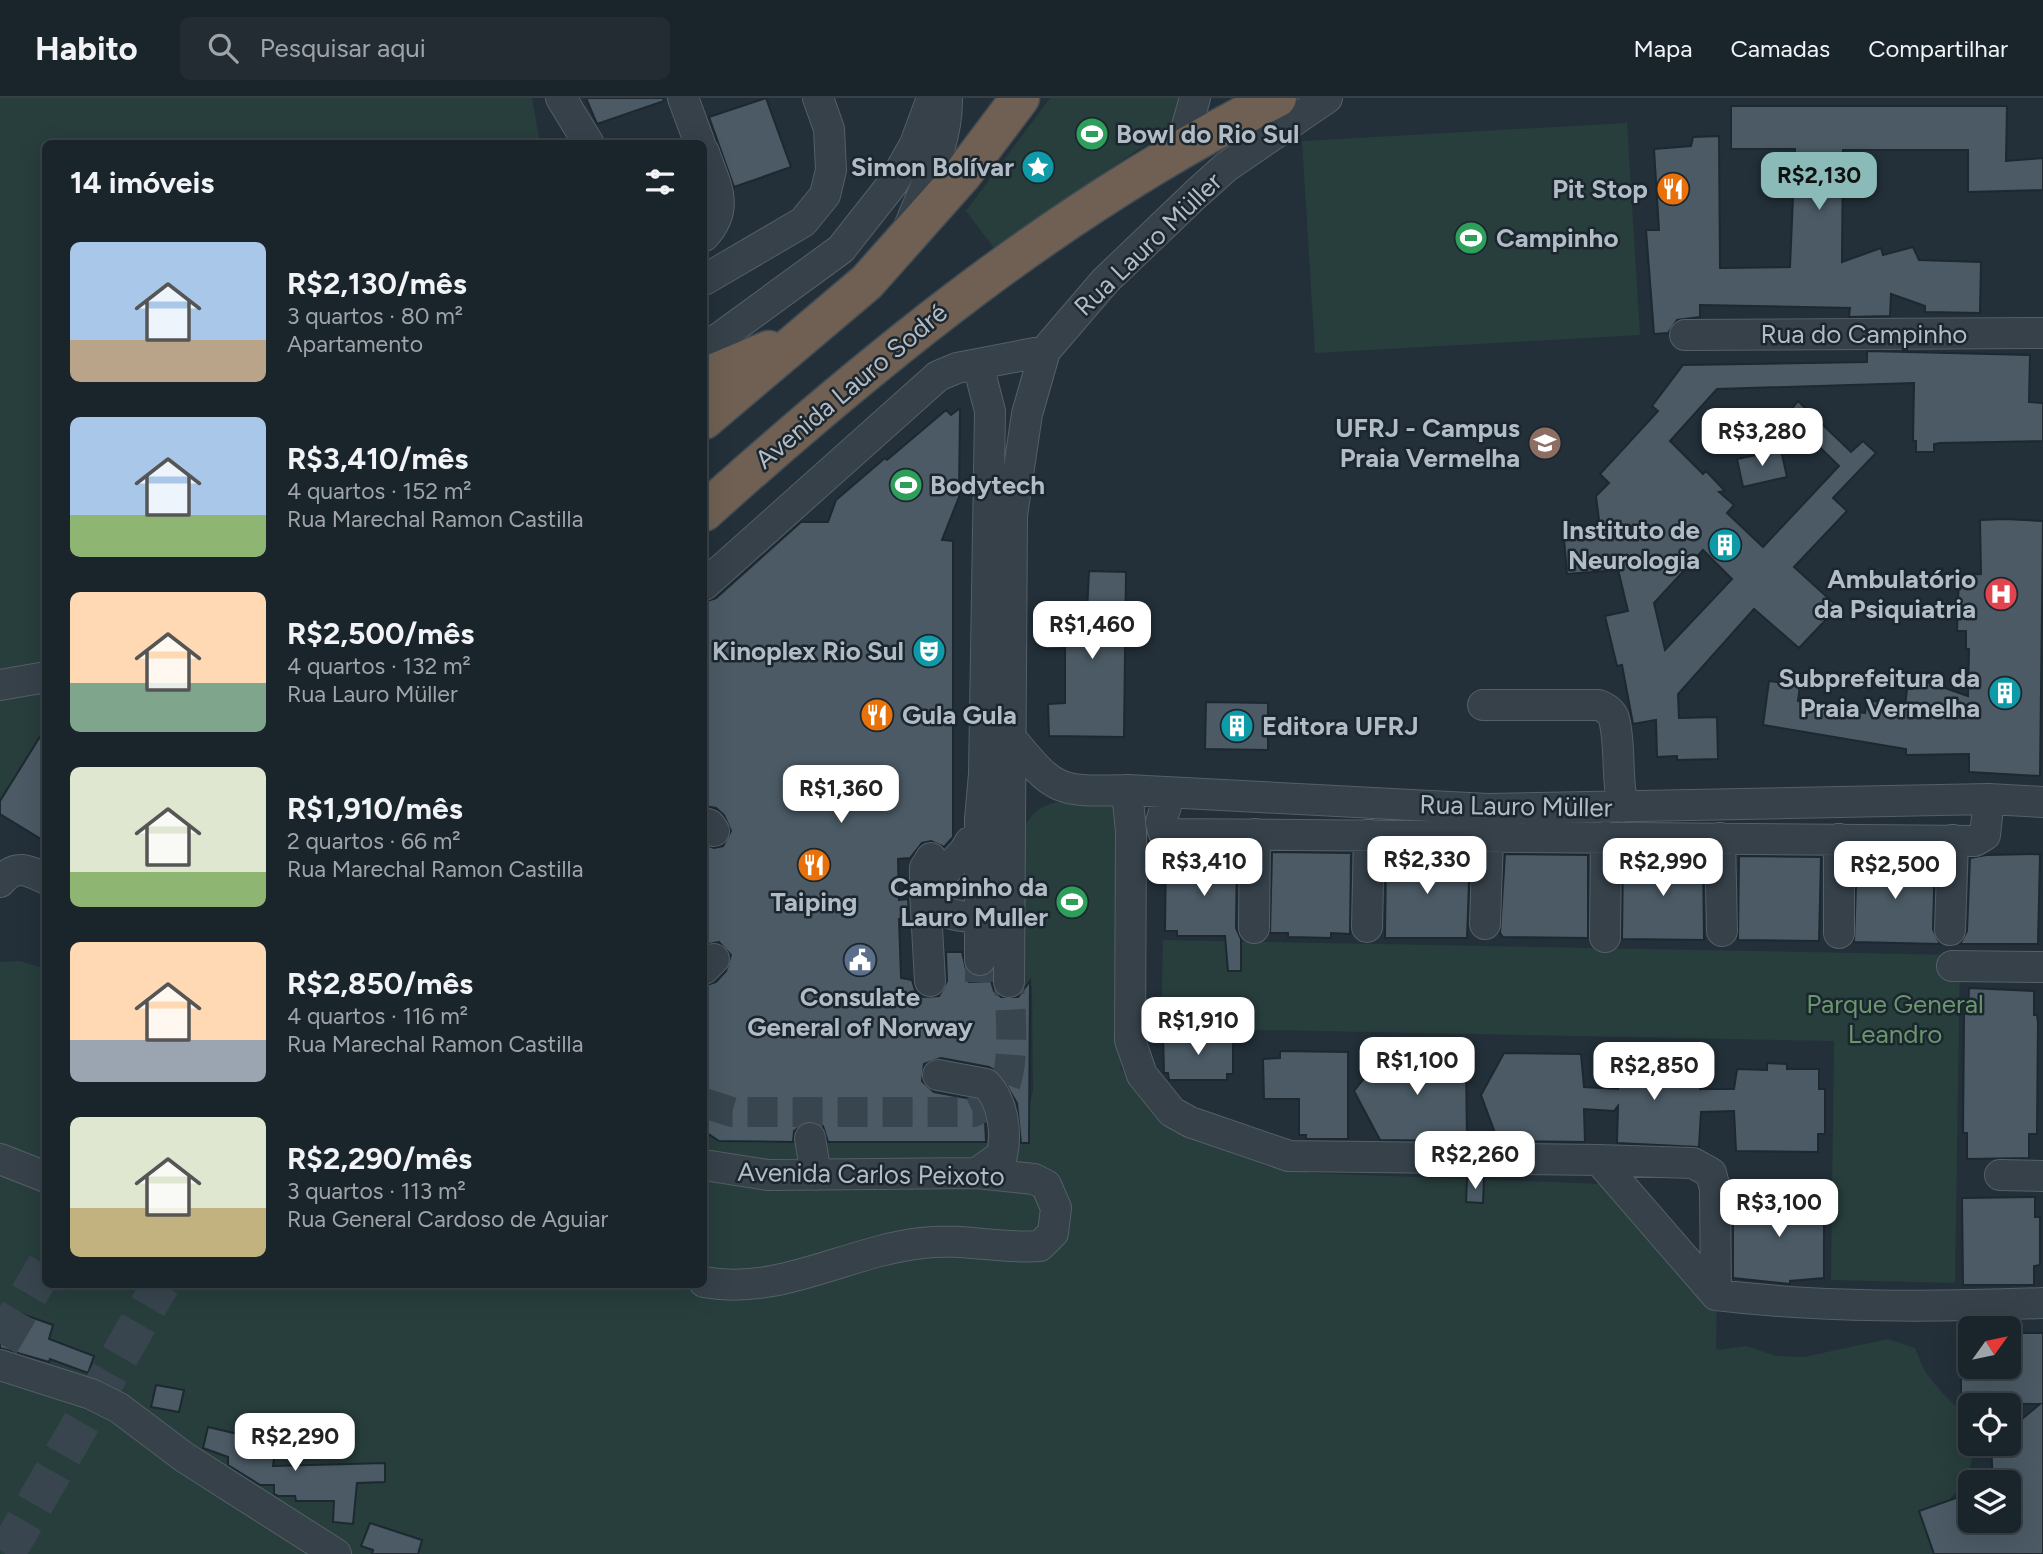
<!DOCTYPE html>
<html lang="pt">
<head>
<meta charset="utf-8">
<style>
  :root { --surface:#1a242b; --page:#232c33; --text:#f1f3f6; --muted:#9fa4a9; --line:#384147; --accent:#8bbbb9 }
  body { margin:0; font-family:Figtree,sans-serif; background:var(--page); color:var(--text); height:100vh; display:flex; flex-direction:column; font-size:26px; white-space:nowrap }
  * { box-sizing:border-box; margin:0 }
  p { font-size:23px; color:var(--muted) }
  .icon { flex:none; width:38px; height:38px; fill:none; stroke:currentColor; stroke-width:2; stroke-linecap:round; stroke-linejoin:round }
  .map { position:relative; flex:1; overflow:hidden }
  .drawer { position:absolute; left:42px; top:42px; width:665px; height:1148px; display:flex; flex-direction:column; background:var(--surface); border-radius:10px; box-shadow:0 7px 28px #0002,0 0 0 2px var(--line) }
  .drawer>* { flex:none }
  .needle { width:46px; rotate:57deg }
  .tools { position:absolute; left:1958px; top:1218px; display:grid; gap:14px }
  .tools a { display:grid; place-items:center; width:63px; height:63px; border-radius:10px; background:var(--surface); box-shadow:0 7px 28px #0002,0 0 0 2px var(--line); font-size:35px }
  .price { position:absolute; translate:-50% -60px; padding:0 16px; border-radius:14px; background:#fff; color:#222; font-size:23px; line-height:46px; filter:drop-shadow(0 2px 4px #0008) }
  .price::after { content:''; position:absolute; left:50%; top:42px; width:21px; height:16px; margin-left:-10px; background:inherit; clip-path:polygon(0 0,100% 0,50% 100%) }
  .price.on { background:var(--accent); color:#111 }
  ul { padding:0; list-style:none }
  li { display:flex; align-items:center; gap:21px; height:175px; padding:0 28px }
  li span { display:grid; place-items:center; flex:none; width:196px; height:140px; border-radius:10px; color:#555 }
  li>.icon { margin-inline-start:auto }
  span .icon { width:84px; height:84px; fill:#fffc; stroke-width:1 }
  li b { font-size:30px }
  h2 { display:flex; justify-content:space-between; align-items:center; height:84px; padding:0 28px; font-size:30px }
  header { display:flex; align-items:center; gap:42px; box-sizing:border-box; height:98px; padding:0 35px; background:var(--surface); border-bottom:2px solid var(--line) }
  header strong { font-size:33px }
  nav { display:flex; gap:38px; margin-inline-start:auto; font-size:24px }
  .search { width:490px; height:63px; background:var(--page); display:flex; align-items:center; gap:18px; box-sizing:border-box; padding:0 24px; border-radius:10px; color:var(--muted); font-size:26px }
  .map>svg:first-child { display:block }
  .green { fill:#273e3c }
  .building { fill:#4b5a65; stroke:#1d2830; stroke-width:2; fill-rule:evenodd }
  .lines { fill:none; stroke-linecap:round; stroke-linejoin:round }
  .minor-tunnel { stroke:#38454e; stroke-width:30; stroke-dasharray:30 15; stroke-linecap:butt }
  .highway-tunnel { stroke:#38454e; stroke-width:38; stroke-dasharray:38 19; stroke-linecap:butt }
  .minor-casing { stroke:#545f67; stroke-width:32 }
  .highway-casing { stroke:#414c54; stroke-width:41 }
  .minor { stroke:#36414a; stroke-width:30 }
  .highway { stroke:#6f6053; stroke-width:38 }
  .labels { text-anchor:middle; stroke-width:5; stroke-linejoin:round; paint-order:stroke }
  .poi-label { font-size:26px; font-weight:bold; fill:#b1bcc6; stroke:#1b262e; text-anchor:end }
  .street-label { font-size:26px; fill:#b1bcc6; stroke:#1b262e }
  .park-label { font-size:26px; fill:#69966d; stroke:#1b262e }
</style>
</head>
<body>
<header>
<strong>Habito</strong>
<div class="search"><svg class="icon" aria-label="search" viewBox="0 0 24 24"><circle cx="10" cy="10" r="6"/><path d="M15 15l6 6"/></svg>Pesquisar aqui</div>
<nav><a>Mapa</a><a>Camadas</a><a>Compartilhar</a></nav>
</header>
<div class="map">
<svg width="2043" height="1456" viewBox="0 0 2043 1456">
  <rect width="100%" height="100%" fill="#233039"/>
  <!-- green -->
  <path class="green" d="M0,0H532L540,45L46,46L45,643L0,718Z
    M1050,0H1181L1177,25L994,150L966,113Z
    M1627,25L1640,237L1315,255L1302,43Z
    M1064,703L1122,705L1118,930L1121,971L1134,988L1310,1075L1601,1086L1717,1198L1716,1251L1719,1252L1746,1248L1776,1258L1804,1259L1888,1241L1915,1250C1919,1259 1922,1269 1927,1276C1945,1303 1970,1310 1970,1346H1977L1967,1378L1934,1424L1966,1456H0V864L20,863L45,871L46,1186H704V1037L724,1041L1014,1040L1023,1035L1033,992L1032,888H1019L1022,736C1029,715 1042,706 1064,703Z
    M1163,842L1960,857L1955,1185L1831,1182L1834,943L1161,930Z"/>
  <!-- building -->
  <path class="building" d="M586,0H663L664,3L597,26Z
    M766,0L791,69L734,89L709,19Z
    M1731,8H2007L2006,63L2043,60V92L1968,94V52H1843L1842,164L1881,150L1883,157L1913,149L1919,162L1981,164L1980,215L1925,214V208L1891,196L1890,218L1849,219L1850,210L1700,207V219L1677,222L1668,235L1654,236L1646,132H1659L1654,51L1691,48L1693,39L1719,38L1720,170L1790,169L1795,51H1731Z
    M1867,253L2030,257L2029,304L2043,305V343L1940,345L1934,346V354H1916V343H1913L1914,285L1717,291L1670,343L1703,376L1706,373L1725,393L1719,394L1734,407L1727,415L1763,449L1839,368L1787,317L1798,303L1851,354L1863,343L1876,355L1833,400L1847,413L1794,469L1838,509L1799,550L1754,511L1678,596L1679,620L1717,619L1718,661L1677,662V658L1657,659L1656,622L1633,626L1622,567L1617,568L1605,518L1628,513L1616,463L1606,473L1567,476L1564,441L1601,438L1596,398L1609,385L1600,376L1658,313L1652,308L1683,267L1867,264ZM1703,452L1732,481L1665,552L1654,505Z
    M960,310L959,399L942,442L953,443V739L944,749L931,743L922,745L910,760L898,761L899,802L908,801L909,821H899L901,880L912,882L915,892L923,899L939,898L947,883L946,854H962L969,884L991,883L994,893L1001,899H1018L1030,883L1029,1045H1021L1017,1005L999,975L989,969L941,960L924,966L922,983L934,994L977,1002L985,1023L986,1044H828L823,1028L808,1023L794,1033L793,1044L719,1043L704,1033V888L716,884L726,873L731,857L719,844L704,847V746L714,750L723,748L731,733L724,717L716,710L704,708V504L716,500L801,424H828L836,402L885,360L887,362L946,312L951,317Z
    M1781,352L1787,379L1743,389L1737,361Z
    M2005,421L2043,423L2040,678L1969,674V656L1906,657V651L1763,627L1769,583L1800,587L1798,603L1865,615L1867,602L1905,608L1907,591H1913L1925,583L1968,598L1969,551H1966V533H1957L1959,477L1981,476L1980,422Z
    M1089,473L1126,474L1124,639L1049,638L1048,606L1065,605V550L1045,551L1046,514H1087Z
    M1206,604L1268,605V652L1205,651Z
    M46,629V744L0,716V703Z
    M1166,752L1237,754L1236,830L1241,841V873H1228L1225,838H1177V833H1165Z
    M1272,754L1351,755L1350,836L1331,835V840L1288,839V835H1270Z
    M1386,755L1470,756L1467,840H1385Z
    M1505,756L1588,757V840L1503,839L1500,835Z
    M2040,756L2038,846H1960L1967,833L1970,760L1986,757Z
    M1623,757L1703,758L1704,842L1622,841Z
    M1739,758L1821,759L1819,843L1738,842Z
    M1857,759L1935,760L1933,831L1940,846L1854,844Z
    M1969,890L2034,893V917H2037L2038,924L2037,1036H2029V1060L1967,1061V1035H1963L1964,916H1968Z
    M1163,936H1233V976H1227V982H1169L1168,975H1164Z
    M1280,953L1348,954V1041H1306V1037H1299V1001H1264L1263,961L1280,960Z
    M1385,954L1462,955L1466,963L1467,1043L1380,1042L1354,993Z
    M1504,955L1581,956L1584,989L1618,991L1622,957L1699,958L1700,991H1734L1737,971L1767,972V965L1787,966V971H1819V991H1825V1036H1818V1054L1736,1053L1734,1013L1701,1014L1699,1049L1617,1045L1618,1008L1614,1013L1584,1011L1585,1044L1498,1043L1481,997Z
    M1467,1081H1484L1483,1105L1466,1104Z
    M1769,1097L1824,1102V1180L1790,1183V1186L1733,1180V1102L1769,1100Z
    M2035,1099V1119H2040V1167L2034,1168V1187H1963L1962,1100Z
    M11,1212L53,1227L49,1241L94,1258L88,1275L50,1261L49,1264L0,1250V1226L6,1229Z
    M2009,1235H2043V1456H1934L1919,1413L1970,1395V1423H2009V1384H1993L1991,1347L2009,1346V1332L2040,1306L1961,1305V1269H2009Z
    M156,1287L184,1292L179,1314L151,1309Z
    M208,1329L276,1345L273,1368L385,1365V1384L357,1385L353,1426L333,1424L334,1403H296L295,1398H278L274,1396V1387H260L228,1367V1359L203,1350Z
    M370,1425L422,1442L418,1456H372L373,1452L361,1448Z"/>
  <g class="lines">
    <!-- minor-tunnel -->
    <path class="minor-tunnel" d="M980,884V862
      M704,1005L732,1014H973C981,1010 990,1007 997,1001C1018,978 1010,914 1009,884"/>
    <!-- highway-tunnel -->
    <path class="highway-tunnel" d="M0,1246L46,1167
      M6,1456L161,1186"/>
    <defs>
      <path id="minor" d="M561,0L589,46
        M683,0L700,46
        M1181,49L1195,0
        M704,54C715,87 731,109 704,138
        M909,129C925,88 948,45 947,0
        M704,182L803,124L825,97L831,72L829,31L818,0
        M1685,237L2043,235
        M704,251L841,151L893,85L915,46L932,0
        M978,267L990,313L984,676L980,721V862
        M704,487L938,278L957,270L1045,253
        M0,587L46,579
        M1483,607H1599C1605,610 1612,613 1614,621C1621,647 1616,680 1623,709
        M1011,640C1055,694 1058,694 1127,692L1488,711L1989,701L2043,704
        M1127,692L1131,734L1130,942L1142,977L1172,1014L1190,1024L1289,1058L1599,1062L1716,1197C1825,1210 1933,1209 2043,1205
        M1170,695L1161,724L1163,733L1174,736L1975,743L1985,737L1989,701
        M704,725L710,727L714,733
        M1720,740L1722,833
        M1839,741V835
        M0,784C15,766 26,771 46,781
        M925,794L963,755L970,744L979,743
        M925,794C938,816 956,819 979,819
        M1485,826L1488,738
        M1367,829L1369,737
        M1254,830L1255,736
        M1950,832L1953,742
        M1605,839L1606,739
        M1952,868L2043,869
        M704,871L714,861
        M930,883L925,794V770L931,760
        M1009,884L1012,417L1027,316L1045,253L1105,183L1196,96L1226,69L1327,0
        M938,977L986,986C1003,1003 1007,1034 1002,1057L977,1075
        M810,1040L816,1077
        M0,1061L46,1079
        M1599,1062L1693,1065L1711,1075L1715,1091L1716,1197
        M704,1067L768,1077L977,1075L1034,1081L1046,1087L1056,1110L1053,1135L1040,1148C1001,1151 962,1140 922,1145C848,1153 780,1198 704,1184
        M2000,1077L2043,1078
        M0,1267L91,1296L119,1310L184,1359L336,1456"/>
      <path id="highway" d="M704,279L769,252
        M704,322L867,184L962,77L1020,0
        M704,414C880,256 1064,106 1277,0"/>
    </defs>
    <!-- minor casing -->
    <use href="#minor" class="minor-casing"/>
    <!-- highway casing -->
    <use href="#highway" class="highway-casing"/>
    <!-- minor -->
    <use href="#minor" class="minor"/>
    <!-- highway -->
    <use href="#highway" class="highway"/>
  </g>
  <!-- icons -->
  <defs>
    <symbol id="stadium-disc" viewBox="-11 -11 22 22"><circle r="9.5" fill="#2e9e5b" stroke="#1b262e"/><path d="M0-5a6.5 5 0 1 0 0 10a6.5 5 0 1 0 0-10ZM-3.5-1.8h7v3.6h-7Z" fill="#fff"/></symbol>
    <symbol id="sight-disc" viewBox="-11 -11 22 22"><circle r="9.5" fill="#0f9aa8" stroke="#1b262e"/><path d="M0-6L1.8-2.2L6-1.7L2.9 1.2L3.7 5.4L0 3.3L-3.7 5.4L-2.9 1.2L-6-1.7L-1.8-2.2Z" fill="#fff"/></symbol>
    <symbol id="restaurant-disc" viewBox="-11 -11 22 22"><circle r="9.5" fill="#e8710a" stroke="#1b262e"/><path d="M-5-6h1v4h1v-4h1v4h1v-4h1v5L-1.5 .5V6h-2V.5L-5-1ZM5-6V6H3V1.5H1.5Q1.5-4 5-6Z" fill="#fff"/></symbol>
    <symbol id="university-disc" viewBox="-11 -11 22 22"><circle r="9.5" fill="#8d6e63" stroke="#1b262e"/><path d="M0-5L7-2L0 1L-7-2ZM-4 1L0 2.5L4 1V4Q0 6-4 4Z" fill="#fff"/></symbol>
    <symbol id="building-disc" viewBox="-11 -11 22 22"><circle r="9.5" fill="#0f9aa8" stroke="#1b262e"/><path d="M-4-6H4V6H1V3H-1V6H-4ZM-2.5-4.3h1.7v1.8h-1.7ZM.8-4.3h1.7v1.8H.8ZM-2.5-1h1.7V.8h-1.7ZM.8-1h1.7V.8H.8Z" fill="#fff"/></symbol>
    <symbol id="hospital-disc" viewBox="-11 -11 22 22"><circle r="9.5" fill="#e0444e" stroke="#1b262e"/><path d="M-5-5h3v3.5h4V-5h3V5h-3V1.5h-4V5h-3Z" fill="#fff"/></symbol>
    <symbol id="theatre-disc" viewBox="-11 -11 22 22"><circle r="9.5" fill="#0f9aa8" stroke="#1b262e"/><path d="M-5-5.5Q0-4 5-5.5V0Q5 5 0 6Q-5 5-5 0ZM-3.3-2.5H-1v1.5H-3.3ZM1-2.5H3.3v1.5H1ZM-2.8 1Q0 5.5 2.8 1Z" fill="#fff"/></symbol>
    <symbol id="civic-disc" viewBox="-11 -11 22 22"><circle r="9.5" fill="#5c6f8a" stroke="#1b262e"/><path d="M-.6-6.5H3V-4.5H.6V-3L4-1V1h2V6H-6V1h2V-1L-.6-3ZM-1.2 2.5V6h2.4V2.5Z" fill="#fff"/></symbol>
  </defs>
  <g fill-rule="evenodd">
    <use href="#stadium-disc" x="1073" y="17" width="38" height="38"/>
    <use href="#sight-disc" x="1019" y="50" width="38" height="38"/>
    <use href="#restaurant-disc" x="1654" y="72" width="38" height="38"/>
    <use href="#stadium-disc" x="1452" y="121" width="38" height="38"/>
    <use href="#university-disc" x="1526" y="326" width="38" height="38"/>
    <use href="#stadium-disc" x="887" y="368" width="38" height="38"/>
    <use href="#building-disc" x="1706" y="428" width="38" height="38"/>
    <use href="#hospital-disc" x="1982" y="477" width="38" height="38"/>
    <use href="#theatre-disc" x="910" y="534" width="38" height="38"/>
    <use href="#building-disc" x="1986" y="576" width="38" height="38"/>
    <use href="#restaurant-disc" x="858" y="598" width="38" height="38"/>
    <use href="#building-disc" x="1218" y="609" width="38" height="38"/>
    <use href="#restaurant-disc" x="795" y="748" width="38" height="38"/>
    <use href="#stadium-disc" x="1053" y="785" width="38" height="38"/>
    <use href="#civic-disc" x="841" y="843" width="38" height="38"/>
  </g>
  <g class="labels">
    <!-- poi labels -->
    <g class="poi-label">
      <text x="1116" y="45" text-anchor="start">Bowl do Rio Sul</text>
      <text x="1014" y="78">Simon Bolívar</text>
      <text x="1648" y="100">Pit Stop</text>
      <text x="1496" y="149" text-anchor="start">Campinho</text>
      <text x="1520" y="339">UFRJ - Campus<tspan x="1520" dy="30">Praia Vermelha</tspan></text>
      <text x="930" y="396" text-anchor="start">Bodytech</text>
      <text x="1700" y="441">Instituto de<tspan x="1700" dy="30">Neurologia</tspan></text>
      <text x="1976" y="490">Ambulatório<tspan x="1976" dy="30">da Psiquiatria</tspan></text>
      <text x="904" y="562">Kinoplex Rio Sul</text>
      <text x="1980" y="589">Subprefeitura da<tspan x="1980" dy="30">Praia Vermelha</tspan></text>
      <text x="902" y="626" text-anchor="start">Gula Gula</text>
      <text x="1262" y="637" text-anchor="start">Editora UFRJ</text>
      <text x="1048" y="798">Campinho da<tspan x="1048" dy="30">Lauro Muller</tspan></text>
      <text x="814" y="813" text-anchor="middle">Taiping</text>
      <text x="860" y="908" text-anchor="middle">Consulate<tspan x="860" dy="30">General of Norway</tspan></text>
    </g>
    <!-- street labels -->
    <g class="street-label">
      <text transform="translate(1148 146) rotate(-44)" y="9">Rua Lauro Müller</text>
      <text x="1864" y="245">Rua do Campinho</text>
      <text transform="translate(851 288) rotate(-40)" y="9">Avenida Lauro Sodré</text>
      <text transform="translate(1516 708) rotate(1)" y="9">Rua Lauro Müller</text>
      <text transform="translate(871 1076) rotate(1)" y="9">Avenida Carlos Peixoto</text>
    </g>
    <!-- park labels -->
    <g class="park-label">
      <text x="1895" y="915">Parque General<tspan x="1895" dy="30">Leandro</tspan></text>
    </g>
  </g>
</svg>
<div class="tools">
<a><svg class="needle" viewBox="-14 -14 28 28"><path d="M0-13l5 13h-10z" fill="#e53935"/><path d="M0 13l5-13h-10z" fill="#9fa4a9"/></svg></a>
<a><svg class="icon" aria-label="locate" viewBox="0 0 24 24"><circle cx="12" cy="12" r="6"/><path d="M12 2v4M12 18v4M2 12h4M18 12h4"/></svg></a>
<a><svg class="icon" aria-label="layers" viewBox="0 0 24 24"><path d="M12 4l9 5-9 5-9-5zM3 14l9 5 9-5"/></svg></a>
</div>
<b class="price on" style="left:1819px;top:114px">R$2,130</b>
<b class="price" style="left:1762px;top:370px">R$3,280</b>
<b class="price" style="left:1092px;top:563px">R$1,460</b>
<b class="price" style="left:841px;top:727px">R$1,360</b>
<b class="price" style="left:1427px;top:798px">R$2,330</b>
<b class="price" style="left:1204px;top:800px">R$3,410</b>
<b class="price" style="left:1663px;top:800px">R$2,990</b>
<b class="price" style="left:1895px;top:803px">R$2,500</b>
<b class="price" style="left:1198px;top:959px">R$1,910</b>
<b class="price" style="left:1417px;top:999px">R$1,100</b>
<b class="price" style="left:1654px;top:1004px">R$2,850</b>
<b class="price" style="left:1475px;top:1093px">R$2,260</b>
<b class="price" style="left:1779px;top:1141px">R$3,100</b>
<b class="price" style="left:295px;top:1375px">R$2,290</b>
<section class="drawer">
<h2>14 imóveis<svg class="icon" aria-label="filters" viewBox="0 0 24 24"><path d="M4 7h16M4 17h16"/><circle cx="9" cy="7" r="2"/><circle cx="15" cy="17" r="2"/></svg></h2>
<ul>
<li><span style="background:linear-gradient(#a9c7e8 70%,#b9a48a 0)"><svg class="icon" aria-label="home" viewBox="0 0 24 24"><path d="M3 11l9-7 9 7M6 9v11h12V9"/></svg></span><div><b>R$2,130/mês</b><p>3 quartos · 80 m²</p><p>Apartamento</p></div></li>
<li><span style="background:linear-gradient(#a9c7e8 70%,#8fb573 0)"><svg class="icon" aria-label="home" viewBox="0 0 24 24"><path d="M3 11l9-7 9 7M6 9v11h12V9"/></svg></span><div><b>R$3,410/mês</b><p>4 quartos · 152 m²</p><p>Rua Marechal Ramon Castilla</p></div></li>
<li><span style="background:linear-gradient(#ffd9b3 65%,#7fa58c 0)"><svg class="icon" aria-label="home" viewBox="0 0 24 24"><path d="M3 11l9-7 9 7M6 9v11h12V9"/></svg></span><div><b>R$2,500/mês</b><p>4 quartos · 132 m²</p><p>Rua Lauro Müller</p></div></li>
<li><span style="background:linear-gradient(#dfe7d0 75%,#8fb573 0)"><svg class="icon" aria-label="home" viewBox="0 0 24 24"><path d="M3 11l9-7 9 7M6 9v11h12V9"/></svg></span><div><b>R$1,910/mês</b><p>2 quartos · 66 m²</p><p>Rua Marechal Ramon Castilla</p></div></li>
<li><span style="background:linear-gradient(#ffd9b3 70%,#9aa5b1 0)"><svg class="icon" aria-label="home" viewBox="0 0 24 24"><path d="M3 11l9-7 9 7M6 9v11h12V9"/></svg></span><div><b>R$2,850/mês</b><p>4 quartos · 116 m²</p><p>Rua Marechal Ramon Castilla</p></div></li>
<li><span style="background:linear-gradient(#dfe7d0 65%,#c2b280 0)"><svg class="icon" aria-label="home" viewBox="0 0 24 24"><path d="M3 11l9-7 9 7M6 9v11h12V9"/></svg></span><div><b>R$2,290/mês</b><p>3 quartos · 113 m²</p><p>Rua General Cardoso de Aguiar</p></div></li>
</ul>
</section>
</div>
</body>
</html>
